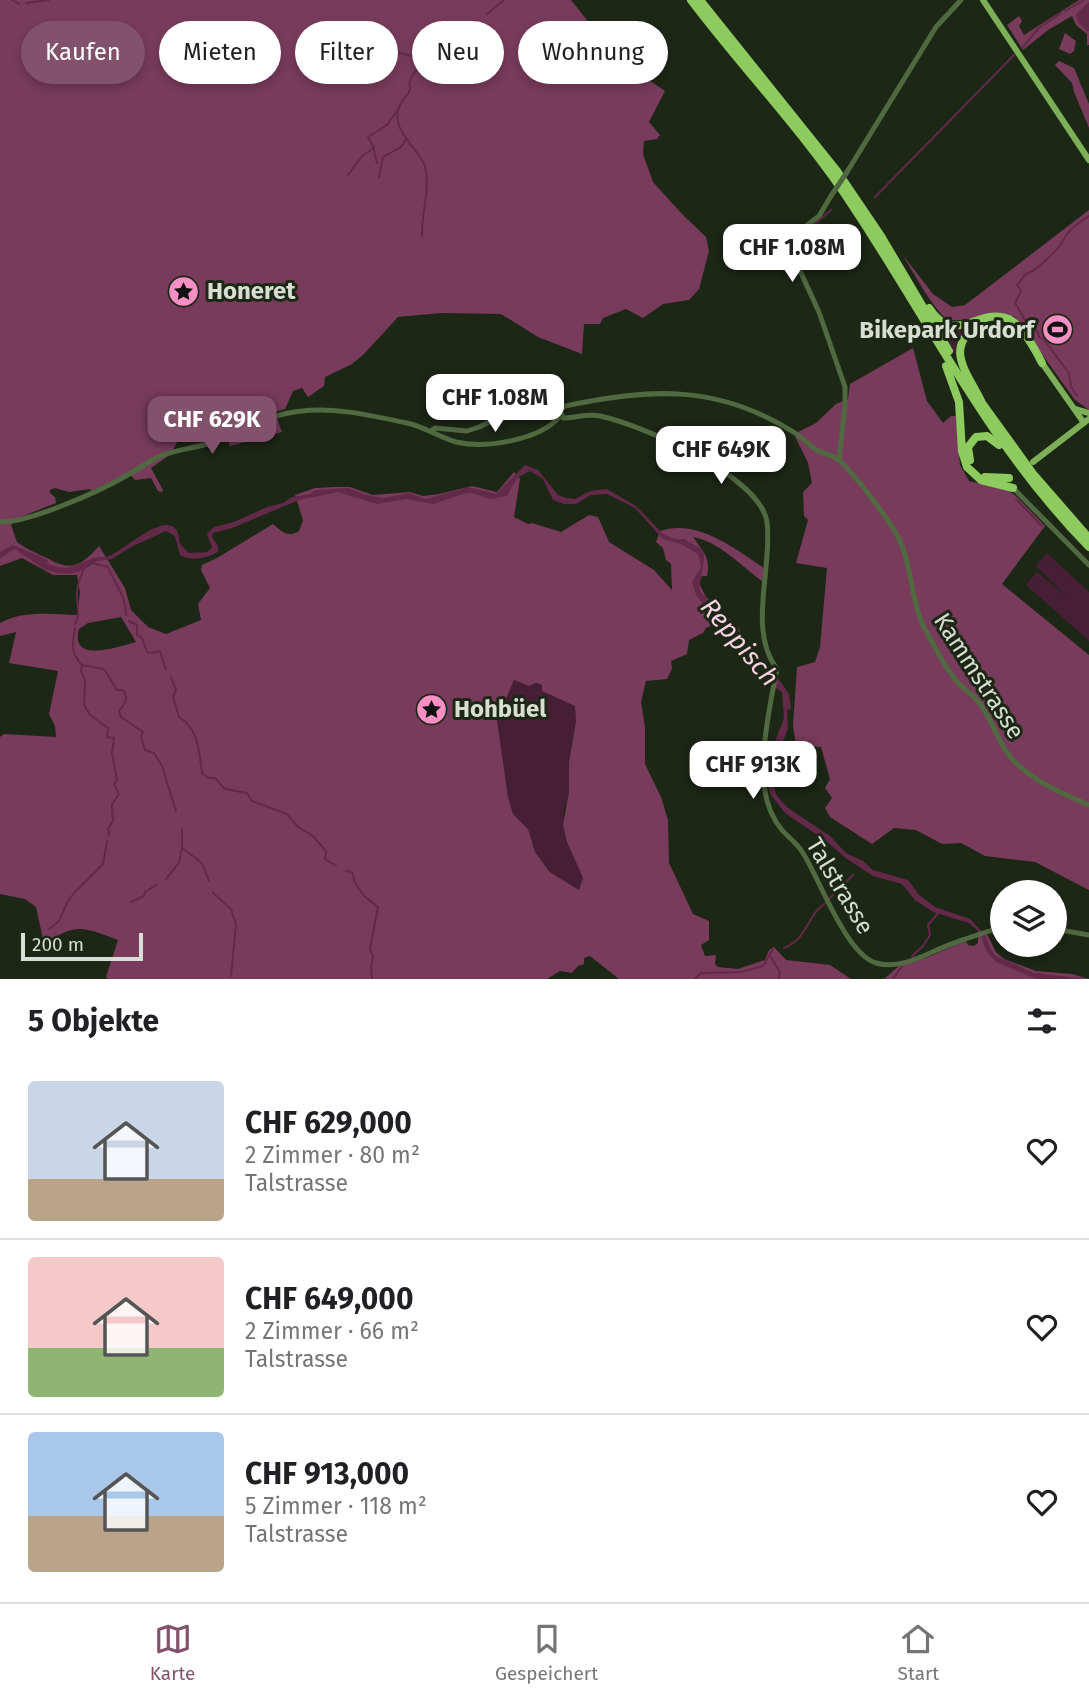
<!DOCTYPE html>
<html lang="de">
<head>
<meta charset="utf-8">
<style>
  :root { --surface:#fff; --page:#f2f2f2; --text:#202124; --muted:#757577; --line:#e0e0e0; --accent:#82526d }
  body { margin:0; font-family:"Fira Sans",sans-serif; background:var(--page); color:var(--text); height:100vh; display:flex; flex-direction:column; font-size:26px; white-space:nowrap }
  * { box-sizing:border-box; margin:0 }
  p { font-size:23px; color:var(--muted) }
  .icon { flex:none; width:38px; height:38px; fill:none; stroke:currentColor; stroke-width:2; stroke-linecap:round; stroke-linejoin:round }
  .map { position:relative; height:979px; overflow:hidden }
  .panel { display:flex; flex-direction:column; background:var(--surface); flex:1 }
  .panel>* { flex:none }
  .hud { position:absolute; left:21px; top:21px; width:700px; height:63px; display:flex; gap:14px }
  .buttons { position:absolute; left:990px; top:880px; display:grid; gap:14px }
  .buttons a { display:grid; place-items:center; width:77px; height:77px; border-radius:50%; background:var(--surface); box-shadow:0 4px 10px #0003; font-size:35px }
  .scale { position:absolute; left:21px; bottom:18px; width:122px; box-sizing:border-box; padding-left:7px; border:4px solid #d8ded4; border-top:0; font-size:19px; line-height:24px; white-space:nowrap; color:#d8ded4; -webkit-text-stroke:5px #1d2716; paint-order:stroke }
  .price { position:absolute; translate:-50% -60px; padding:0 16px; border-radius:14px; background:#fff; color:#222; font-size:23px; line-height:46px; filter:drop-shadow(0 2px 4px #0008) }
  .price::after { content:''; position:absolute; left:50%; top:42px; width:21px; height:16px; margin-left:-10px; background:inherit; clip-path:polygon(0 0,100% 0,50% 100%) }
  .price.on { background:var(--accent); color:#fff }
  ul { padding:0; list-style:none }
  li { display:flex; align-items:center; gap:21px; height:175px; padding:0 28px }
  li+li { border-top:2px solid var(--line) }
  li span { display:grid; place-items:center; flex:none; width:196px; height:140px; border-radius:7px; color:#555 }
  li>.icon { margin-inline-start:auto }
  span .icon { width:84px; height:84px; fill:#fffc; stroke-width:1 }
  li b { font-size:30px }
  h2 { display:flex; justify-content:space-between; align-items:center; height:84px; padding:0 28px; font-size:30px }
  .pill { padding:0 24px; border-radius:32px; background:var(--surface); box-shadow:0 4px 10px #0003; font-size:24px; line-height:63px }
  .pill.on { background:var(--accent); color:#fff }
  .dock { display:flex; justify-content:space-around; align-items:center; height:98px; border-top:2px solid var(--line); background:var(--surface); font-size:19px; color:var(--muted) }
  .dock a { display:grid; justify-items:center; gap:4px }
  .dock .on { color:var(--accent) }
  .map>svg:first-child { display:block }
  .green { fill:#461f34 }
  .forest { fill:#783b5b; fill-rule:evenodd }
  .water { fill:#632948 }
  .lines { fill:none; stroke-linecap:round; stroke-linejoin:round }
  .stream { stroke:#632948; stroke-width:2 }
  .minor { stroke:#506940; stroke-width:5 }
  .major { stroke:#7caf57; stroke-width:6 }
  .highway { stroke:#8dcb5f; stroke-width:8 }
  .minor-bridge { stroke:#506940; stroke-width:5 }
  .labels { text-anchor:middle; stroke-width:6; stroke-linejoin:round; paint-order:stroke }
  .poi-label { font-size:24px; font-weight:bold; fill:#d8ded4; stroke:#1d2716; text-anchor:start }
  .street-label { font-size:24px; fill:#d8ded4; stroke:#1d2716 }
  .water-label { font-size:26px; font-style:italic; fill:#fad3e5; stroke:#1d2716 }
</style>
</head>
<body>
<div class="map">
<svg width="1089" height="979" viewBox="0 0 1089 979">
  <rect width="100%" height="100%" fill="#1d2716"/>
  <!-- green -->
  <path class="green" d="M938,325L958,329L971,328L962,334L956,355Z
    M1047,553L1089,592V641L1026,585L1037,572L1065,595L1036,566Z
    M513,680L529,686L536,683L542,686L543,691L575,706L576,722L569,762V791L563,814L567,842L583,878L579,890L551,872L535,852L528,829L513,814L508,797L497,720Z"/>
  <!-- forest -->
  <path class="forest" d="M0,0H571L594,29L632,52L643,76L665,91L649,122L660,135L657,139L644,141L643,154L653,182L681,213L706,237L709,251L699,289L689,300L663,304L643,318L626,309L603,318L600,324H584L582,354L538,337L501,314L441,313L398,317L364,354L352,364L325,377L324,386L308,397L302,388L293,391L285,409L275,412L282,432L230,446L221,425H209L182,432L171,454L151,468L163,490L162,492L158,491L151,478L135,480L129,473L91,491L90,489L69,492L55,488L50,490V493L55,497L56,503L18,518L11,525L17,542C26,549 36,553 47,558C71,572 81,566 99,546L125,588L131,610L148,627L166,634L201,620L198,604L210,588L201,570L202,565L217,558L273,524C282,532 288,538 299,531L303,520L295,495L315,488L334,487H350L373,495L410,492L423,496L439,494L472,486L497,492L514,472L520,479L514,517L528,524L532,523L561,532L589,515L598,517L609,542L654,570L672,590L671,564L666,560L663,548L656,542L660,531C696,518 736,549 764,568L763,582C743,567 718,541 693,537C703,551 711,558 707,576H702L699,583L706,597L731,620L723,625L716,624L706,628L703,633L689,640L687,654L671,661L672,669L667,679L646,681L641,702L645,727V764L661,797L668,820L669,863L693,914L709,921V940L701,945L705,956L716,955L715,964L718,967L738,969L765,960L769,950L774,947L786,960L830,965L851,979H619L590,956L584,958V964L578,966L572,973L560,971L547,979H108L106,977L118,940C88,929 75,921 48,943L43,939L36,907L25,899L0,894V737L4,734L56,737L55,726L49,714L58,671L9,663L16,632L0,636V623C23,610 52,614 77,615L80,593L77,575H53L22,558L0,566ZM121,617L136,642C120,646 69,665 79,629L88,623ZM514,680L529,686L536,683L542,685V691L575,706L576,722L569,762V791L563,825L567,842L583,878L579,890L550,872L535,852L528,829L513,814L508,797L497,720Z
    M1079,0H1089V45H1087V34L1076,25L1072,16L1048,30L1023,50L1007,25L1019,16L1022,21L1019,26L1024,35Z
    M1065,33L1076,41L1074,51L1070,54L1059,49Z
    M1059,61L1074,68L1089,104V128L1074,92L1072,83L1055,65Z
    M1089,210V410L1075,400L1015,317C998,310 990,313 973,318C965,320 953,322 946,318C934,311 911,268 902,254L933,294L952,307L965,305Z
    M913,348L927,401L943,423L951,416H956L960,465L969,481L1006,489L1016,496L1045,526L1002,584L1089,655V890L1035,862L985,856L961,843L942,844L916,830L894,828L872,844L830,817L825,808L832,798L825,788L830,779L821,747L796,746L793,726L797,667L815,662L820,647L827,568L796,563L808,520L804,516L803,492L812,483L808,463L794,434L816,423L836,404L848,399L850,384Z
    M987,934L996,952L1004,959L1036,971L1072,974L1089,979H884L900,965L926,958L966,941L968,945L974,946L978,943V937Z"/>
  <!-- water -->
  <path class="water" d="M1089,2V31H1087L1079,23L1076,14Z
    M525,465L538,470L558,495L567,498L575,499L590,491L607,489L636,506L663,534L675,539H684L703,550C707,565 698,576 700,591L713,606L731,620L739,628L746,644L773,671L789,694L791,709L787,710L788,729L774,762L771,780L777,796L788,808L830,836L846,853L863,861L873,870L908,880L919,895L935,907L970,919L985,935L991,950L996,956L1034,973L1088,979H1036L996,962L986,951L982,938L977,930L969,923L933,912L915,900L902,884L873,876L847,859L825,840L785,813L771,795L767,783L771,752L784,718L782,692L774,687L768,673L747,653L730,630L702,603L696,595L692,582L701,567L698,554L681,544L663,539L635,508L607,494L591,495L576,504H564L553,500L543,479L530,471L517,478L507,496L490,499L472,493L463,494L433,504L406,499L377,504L338,492L299,500L232,528L213,533L212,537L218,546V552C206,558 192,562 180,555L175,536L166,531L131,547L112,559L97,561L84,570L68,574L57,573L44,569L15,549L0,558V552L13,545L48,560L47,563C65,573 76,565 93,558C99,556 103,558 109,556C124,550 156,519 172,526C180,530 178,539 181,545C183,548 186,550 189,553L207,552L212,548L207,534L214,527L234,522L267,507L283,503L292,497L310,494L315,490L348,488L366,495L384,498L409,493L425,499L430,498L468,487L496,494Z"/>
  <g class="lines">
    <!-- stream -->
    <path class="stream" d="M12,0L19,4
      M26,3L49,0
      M1065,11L1084,0
      M487,14L504,0
      M1022,48L1039,28L1061,13
      M317,51C334,46 353,45 368,35L396,52L420,58
      M428,58L441,48L449,37L458,32L462,25L475,21
      M374,150L377,163
      M348,175L362,156L374,148L368,137L387,125L397,111
      M379,177L383,157L401,147L406,139
      M875,197L1014,55
      M422,236C421,214 431,188 425,166C418,147 388,129 400,105C402,100 407,96 409,92C412,84 408,89 410,81C412,74 418,68 423,64
      M793,251L800,237L831,210
      M1077,396L1071,387L1069,373L1044,340L1039,337L1038,332L1030,328L1015,303L1021,291L1017,285L1026,274C1036,271 1052,255 1059,247C1063,242 1064,237 1068,233C1073,226 1081,221 1089,216
      M1016,499L1042,526
      M92,563L108,567C115,585 126,595 126,615
      M129,621L137,625V635L142,638L147,652L151,653L160,651L166,670
      M75,624C81,614 76,601 77,591C77,585 81,577 83,571
      M75,628C73,643 69,651 82,665L81,672L85,680L84,705L90,715L108,728L107,737L114,738L112,753L117,780L114,784L119,794L112,804L113,821L108,829L109,836
      M82,665L104,669L117,690H123C129,698 125,704 119,711L121,717L143,732L141,736L145,750L154,753L162,766L176,811
      M171,677L176,690L173,697L179,717C199,729 199,752 202,773L208,778H215L225,789L247,793L252,801L287,814L298,827L313,836L326,851L325,859L336,866
      M182,829V848L202,863L209,881
      M346,871L352,872L355,883L364,896L378,907L370,949L373,957L371,966L372,979
      M166,879L179,863L182,848
      M213,893L231,909L236,924L231,976
      M829,899L853,875
      M131,902L144,896L145,892L156,885
      M49,929L59,921L67,903L74,893L103,864L107,841
      M784,948C809,938 806,915 827,902
      M770,956L780,972L779,979
      M912,956L923,946L930,935L928,925L939,912
      M695,979L701,973L741,972L763,966L773,949
      M893,979L902,966"/>
    <!-- minor -->
    <path class="minor" d="M847,172L936,27L961,0
      M831,196L819,216L793,236L789,247L819,312L845,387V406L839,460
      M560,410L563,418C576,418 587,413 600,416C642,425 760,476 767,522C773,567 747,630 777,669C771,698 759,757 764,786C766,801 771,817 782,830C789,838 798,844 803,853C820,880 846,954 876,963C904,971 932,950 957,942C973,936 988,932 1003,926
      M431,431L435,428L467,431L479,427L517,409L560,410L565,406C651,388 718,384 795,433C803,438 809,445 816,450C824,454 833,455 840,461C855,475 888,518 898,537C912,564 910,595 922,623C931,641 942,662 954,678C960,687 970,692 977,700C990,715 995,734 1006,751C1023,777 1061,793 1089,805
      M1013,488L1089,565
      M0,522C28,523 98,492 124,477C135,471 145,464 156,458C172,450 190,449 207,444C239,433 267,414 302,411C336,407 373,416 407,423C425,427 439,437 456,442C485,449 541,440 560,416
      M1055,929L1089,935"/>
    <!-- major -->
    <path class="major" d="M983,0L1089,160
      M1042,363L1084,423
      M1075,409L1089,413
      M1033,462L1089,419"/>
    <!-- highway -->
    <path class="highway" d="M691,0C744,70 806,134 854,208C930,323 991,447 1089,547
      M700,0L837,171L881,236L949,351
      M929,308C955,348 979,306 1009,319C1022,326 1035,349 1042,363
      M979,324C941,349 970,375 983,405
      M946,366L959,402L962,451L967,467L981,480L1013,488
      M982,403L1034,475L1089,538
      M970,460L968,447L976,437L987,436L999,445
      M985,477L1009,478"/>
    <!-- minor-bridge -->
    <path class="minor-bridge" d="M831,196L847,172"/>
  </g>
  <!-- icons -->
  <defs>
    <symbol id="sight-disc" viewBox="-11 -11 22 22"><circle r="9.5" fill="#fa8fc6" stroke="#1d2716"/><path d="M0-6L1.8-2.2L6-1.7L2.9 1.2L3.7 5.4L0 3.3L-3.7 5.4L-2.9 1.2L-6-1.7L-1.8-2.2Z" fill="#111"/></symbol>
    <symbol id="stadium-disc" viewBox="-11 -11 22 22"><circle r="9.5" fill="#fa8fc6" stroke="#1d2716"/><path d="M0-5a6.5 5 0 1 0 0 10a6.5 5 0 1 0 0-10ZM-3.5-1.8h7v3.6h-7Z" fill="#111"/></symbol>
  </defs>
  <g fill-rule="evenodd">
    <use href="#sight-disc" x="166" y="274" width="35" height="35"/>
    <use href="#stadium-disc" x="1040" y="312" width="35" height="35"/>
    <use href="#sight-disc" x="414" y="692" width="35" height="35"/>
  </g>
  <g class="labels">
    <!-- poi labels -->
    <g class="poi-label">
      <text x="207" y="299">Honeret</text>
      <text x="1034" y="338" text-anchor="end">Bikepark Urdorf</text>
      <text x="454" y="717">Hohbüel</text>
    </g>
    <!-- street labels -->
    <g class="street-label">
      <text transform="translate(979 676) rotate(57)" y="8">Kammstrasse</text>
      <text transform="translate(840 886) rotate(59)" y="8">Talstrasse</text>
    </g>
    <!-- water labels -->
    <g class="water-label">
      <text transform="translate(740 642) rotate(50)" y="9">Reppisch</text>
    </g>
  </g>
</svg>
<div class="buttons">
<a><svg class="icon" aria-label="layers" viewBox="0 0 24 24"><path d="M12 4l9 5-9 5-9-5zM3 14l9 5 9-5"/></svg></a>
</div>
<div class="scale">200 m</div>
<b class="price" style="left:792px;top:284px">CHF 1.08M</b>
<b class="price" style="left:495px;top:434px">CHF 1.08M</b>
<b class="price on" style="left:212px;top:456px">CHF 629K</b>
<b class="price" style="left:721px;top:486px">CHF 649K</b>
<b class="price" style="left:753px;top:801px">CHF 913K</b>
<div class="hud">
<a class="pill on">Kaufen</a>
<a class="pill">Mieten</a>
<a class="pill">Filter</a>
<a class="pill">Neu</a>
<a class="pill">Wohnung</a>
</div>
</div>
<section class="panel">
<h2>5 Objekte<svg class="icon" aria-label="filters" viewBox="0 0 24 24"><path d="M4 7h16M4 17h16"/><circle cx="9" cy="7" r="2"/><circle cx="15" cy="17" r="2"/></svg></h2>
<ul>
<li><span style="background:linear-gradient(#c9d6e8 70%,#b9a48a 0)"><svg class="icon" aria-label="home" viewBox="0 0 24 24"><path d="M3 11l9-7 9 7M6 9v11h12V9"/></svg></span><div><b>CHF 629,000</b><p>2 Zimmer · 80 m²</p><p>Talstrasse</p></div><svg class="icon" aria-label="heart" viewBox="0 0 24 24"><path d="M12 20l-8-8c-3-5 5-10 8-4 3-6 11-1 8 4z"/></svg></li>
<li><span style="background:linear-gradient(#f6c9c9 65%,#8fb573 0)"><svg class="icon" aria-label="home" viewBox="0 0 24 24"><path d="M3 11l9-7 9 7M6 9v11h12V9"/></svg></span><div><b>CHF 649,000</b><p>2 Zimmer · 66 m²</p><p>Talstrasse</p></div><svg class="icon" aria-label="heart" viewBox="0 0 24 24"><path d="M12 20l-8-8c-3-5 5-10 8-4 3-6 11-1 8 4z"/></svg></li>
<li><span style="background:linear-gradient(#a9c7e8 60%,#b9a48a 0)"><svg class="icon" aria-label="home" viewBox="0 0 24 24"><path d="M3 11l9-7 9 7M6 9v11h12V9"/></svg></span><div><b>CHF 913,000</b><p>5 Zimmer · 118 m²</p><p>Talstrasse</p></div><svg class="icon" aria-label="heart" viewBox="0 0 24 24"><path d="M12 20l-8-8c-3-5 5-10 8-4 3-6 11-1 8 4z"/></svg></li>
</ul>
</section>
<nav class="dock">
<a class="on"><svg class="icon" aria-label="map" viewBox="0 0 24 24"><path d="M3 6l6-2 6 2 6-2v14l-6 2-6-2-6 2zM9 4v14M15 6v14"/></svg>Karte</a>
<a><svg class="icon" aria-label="saved" viewBox="0 0 24 24"><path d="M7 4h10v16l-5-4-5 4z"/></svg>Gespeichert</a>
<a><svg class="icon" aria-label="home" viewBox="0 0 24 24"><path d="M3 11l9-7 9 7M6 9v11h12V9"/></svg>Start</a>
</nav>
</body>
</html>
